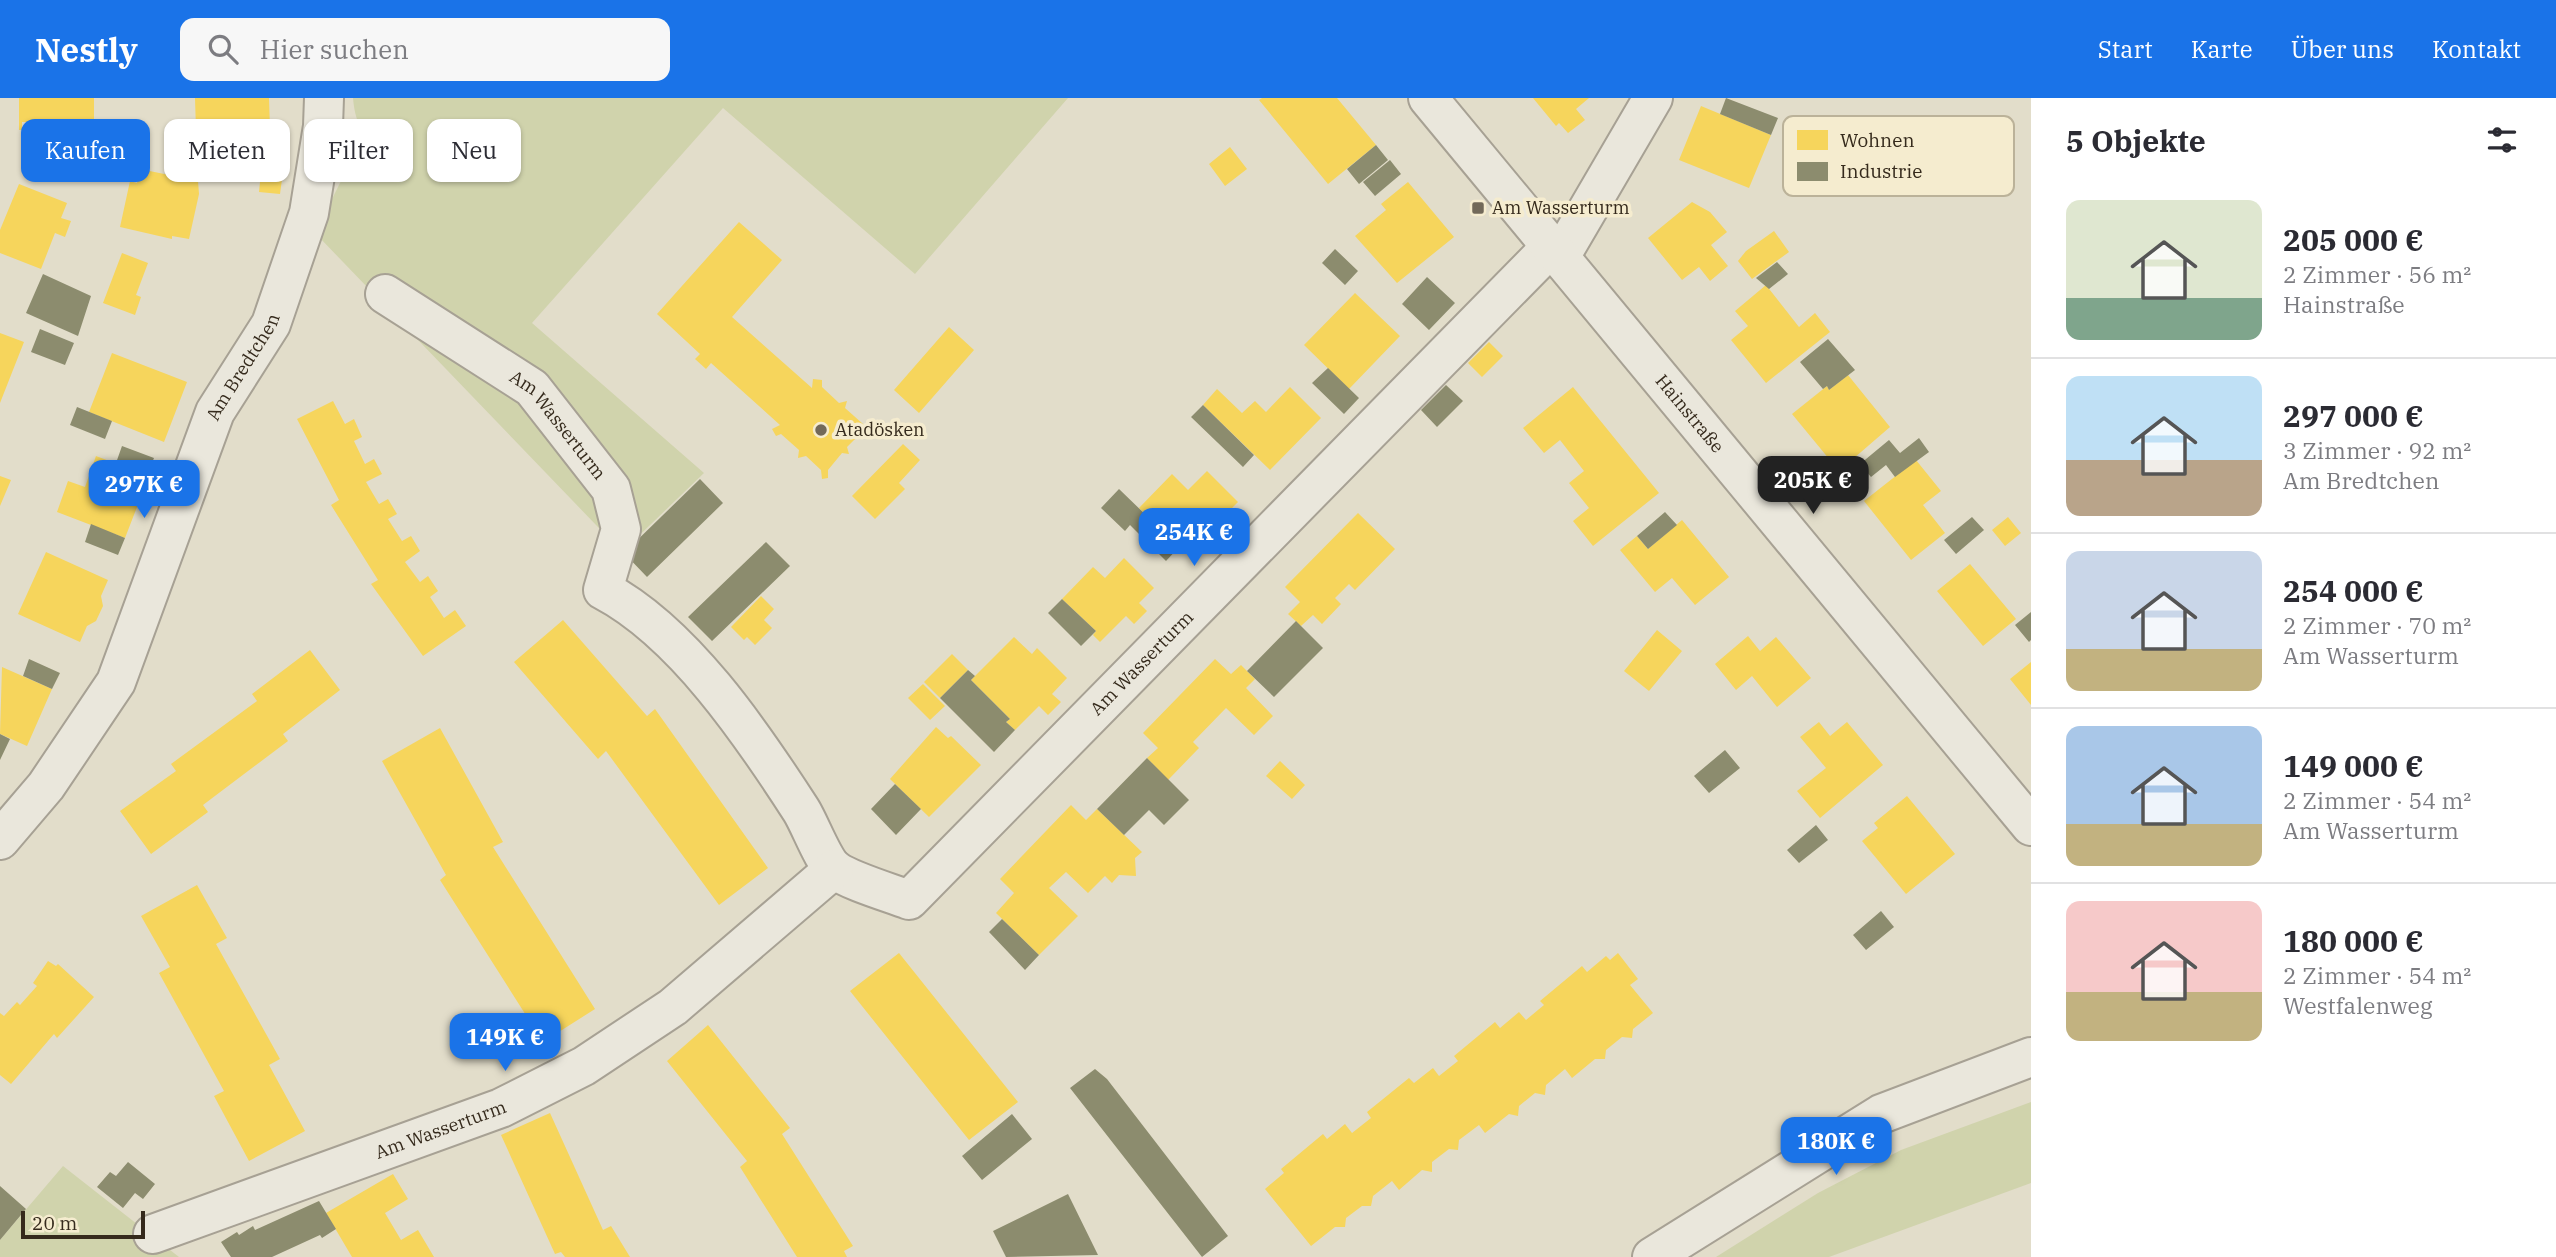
<!DOCTYPE html>
<html lang="de">
<head>
<meta charset="utf-8">
<style>
  :root { --surface:#fff; --page:#f7f7f7; --text:#2b2b33; --muted:#7c7c81; --line:#e1e1e2; --accent:#1a73e8 }
  body { margin:0; font-family:"IBM Plex Serif",serif; background:var(--page); color:var(--text); height:100vh; display:flex; flex-direction:column; font-size:26px; white-space:nowrap }
  * { box-sizing:border-box; margin:0 }
  p { font-size:23px; color:var(--muted) }
  .icon { flex:none; width:38px; height:38px; fill:none; stroke:currentColor; stroke-width:2; stroke-linecap:round; stroke-linejoin:round }
  .map { position:relative; flex:1; overflow:hidden }
  .sheet { display:flex; flex-direction:column; background:var(--surface); width:525px }
  .sheet>* { flex:none }
  .top-card { position:absolute; left:21px; top:21px; width:665px; height:63px; display:flex; gap:14px }
  .scale { position:absolute; left:21px; bottom:18px; width:124px; box-sizing:border-box; padding-left:7px; border:4px solid #352a1c; border-top:0; font-size:19px; line-height:24px; white-space:nowrap; color:#352a1c; -webkit-text-stroke:5px #f5eccf; paint-order:stroke }
  .price { position:absolute; translate:-50% -60px; padding:0 16px; border-radius:14px; background:var(--accent); color:#fff; font-size:23px; line-height:46px; filter:drop-shadow(0 2px 4px #0008) }
  .price::after { content:''; position:absolute; left:50%; top:42px; width:21px; height:16px; margin-left:-10px; background:inherit; clip-path:polygon(0 0,100% 0,50% 100%) }
  .price.active { background:#222; color:#fff }
  ul { padding:0; list-style:none }
  li { display:flex; align-items:center; gap:21px; height:175px; padding:0 35px }
  li+li { border-top:2px solid var(--line) }
  li span { display:grid; place-items:center; flex:none; width:196px; height:140px; border-radius:14px; color:#555 }
  li>.icon { margin-inline-start:auto }
  span .icon { width:84px; height:84px; fill:#fffc; stroke-width:1 }
  li b { font-size:30px }
  h2 { display:flex; justify-content:space-between; align-items:center; height:84px; padding:0 35px; font-size:30px }
  .chip { padding:0 24px; border-radius:14px; background:var(--surface); box-shadow:0 2px 5px #0004; font-size:24px; line-height:63px }
  .chip.active { background:var(--accent); color:#fff }
  header { display:flex; align-items:center; gap:42px; box-sizing:border-box; height:98px; padding:0 35px; background:var(--accent); color:#fff }
  header strong { font-size:33px }
  nav { display:flex; gap:38px; margin-inline-start:auto; font-size:24px }
  .search { width:490px; height:63px; background:var(--page); display:flex; align-items:center; gap:18px; box-sizing:border-box; padding:0 24px; border-radius:14px; color:var(--muted); font-size:26px }
  main { display:flex; flex:1; min-height:0 }
  .map>svg:first-child { display:block }
  .green { fill:#d0d3ac }
  .homes { fill:#f6d55c }
  .industry { fill:#8c8c6e }
  .lines { fill:none; stroke-linecap:round; stroke-linejoin:round }
  .minor-casing { stroke:#a7a194; stroke-width:42 }
  .tertiary-casing { stroke:#a7a194; stroke-width:42 }
  .minor { stroke:#eae7dc; stroke-width:38 }
  .tertiary { stroke:#eae7dc; stroke-width:38 }
  .poi-dot { fill:#726959; stroke:#f5eccf; stroke-width:2.5 }
  .labels { text-anchor:middle; stroke-width:7; stroke-linejoin:round; paint-order:stroke }
  .poi-label { font-size:18px; fill:#352a1c; stroke:#f5eccf; text-anchor:start }
  .street-label { font-size:18px; fill:#352a1c; stroke:#f5eccf }
  .key { fill:#f5eccf; stroke:#bbb299; stroke-width:2 }
  .key-label { font-size:19px; fill:#352a1c }
</style>
</head>
<body>
<header>
<strong>Nestly</strong>
<div class="search"><svg class="icon" aria-label="search" viewBox="0 0 24 24"><circle cx="10" cy="10" r="6"/><path d="M15 15l6 6"/></svg>Hier suchen</div>
<nav><a>Start</a><a>Karte</a><a>Über uns</a><a>Kontakt</a></nav>
</header>
<main>
<div class="map">
<svg width="2031" height="1159" viewBox="0 0 2031 1159">
  <rect width="100%" height="100%" fill="#e2ddca"/>
  <!-- green -->
  <path class="green" d="M353,0H1068L915,176L723,10L532,225L704,375L622,454L318,138L328,109L342,81L364,76L411,78L413,50C375,41 357,44 353,0Z
    M2031,1004V1085L1829,1159H1716L1818,1095L1901,1052Z
    M63,1068L179,1159H0V1142Z"/>
  <!-- homes -->
  <path class="homes" d="M19,0H94V25L22,24V32H19Z
    M195,0H269L270,31L196,32Z
    M1262,0H1337L1376,47L1328,86L1259,2Z
    M1533,0H1589L1576,11L1585,22L1568,35L1559,25L1556,28Z
    M1701,8L1771,37L1749,90L1679,62Z
    M1230,49L1247,71L1225,88L1209,66Z
    M256,55L285,59L280,96L259,94L261,74L254,73Z
    M140,71L198,83L199,96L189,141L172,138V141L120,129L130,83L137,85Z
    M1408,84L1454,139L1397,185L1355,138L1386,112L1381,106Z
    M19,86L67,105L61,120L71,123L65,139L55,135L41,171L0,155V132Z
    M1692,104L1710,114L1727,134L1711,147L1728,168L1710,183L1699,169L1682,182L1648,140Z
    M739,124L782,162L732,219L812,290L813,281L822,282V289L839,305L847,303L845,310L863,326H870V333L862,334L847,349L849,356L842,355L828,372V380L822,381L821,372L806,358L798,360L799,352L781,336L776,338L772,331L780,327L711,265L706,271L695,261L700,256L657,216Z
    M1774,133L1789,154L1752,181L1738,163L1746,153Z
    M122,155L148,165L136,197L141,199L135,217L103,205Z
    M1766,187L1799,229L1815,215L1830,234L1766,285L1731,242L1748,228L1735,213Z
    M1355,195L1400,238L1349,291L1304,247Z
    M949,229L974,252L919,315L894,292Z
    M0,235L24,244L0,305Z
    M1489,244L1503,258L1482,279L1468,265Z
    M112,255L187,284L164,344L89,314Z
    M1848,277L1890,329L1839,373L1792,316L1827,288L1829,292Z
    M1290,289L1321,320L1270,372L1203,307L1217,291L1242,315L1255,303L1266,314Z
    M1573,289L1659,395L1593,448L1573,423L1589,410L1569,385L1584,373L1560,342L1544,355L1523,330Z
    M333,303L345,326L354,321L362,339L354,343L365,366L374,361L382,376L366,384L379,406L388,401L397,416L388,421L402,443L411,438L420,453L405,464L420,484L428,478L438,493L430,499L444,520L455,512L466,528L423,558L371,486L378,482L331,407L339,402L297,321Z
    M903,346L920,362L899,385L905,391L875,421L852,398Z
    M96,358L149,378L125,440L57,414L68,383L85,389Z
    M1916,362L1941,393L1923,407L1945,435L1911,462L1864,403Z
    M1207,373L1238,404L1223,419L1230,425L1221,440L1210,433L1186,456L1139,410L1172,376L1188,392Z
    M0,378L11,382L0,408Z
    M1358,415L1395,451L1355,492L1349,486L1335,500L1341,506L1322,526L1313,517L1301,528L1288,516L1300,504L1285,489Z
    M2008,419L2021,435L2005,448L1992,432Z
    M1682,422L1729,479L1695,507L1672,480L1655,494L1620,452L1637,438L1648,451Z
    M46,454L108,482L101,498L103,508L96,523L87,528L80,544L18,516Z
    M1124,460L1154,490L1139,505L1147,513L1134,526L1126,518L1100,544L1093,537L1096,533L1062,501L1093,469L1105,480Z
    M1970,466L2016,521L1983,548L1937,493Z
    M761,498L774,511L764,522L772,530L755,547L747,539L744,542L731,529Z
    M563,522L647,618L655,611L768,770L719,807L606,653L598,661L514,564Z
    M1657,532L1682,553L1649,593L1624,573Z
    M1748,538L1760,553L1776,539L1811,580L1777,609L1752,578L1736,592L1715,566Z
    M1014,539L1032,556L1037,550L1067,580L1052,596L1061,604L1048,617L1039,608L1015,632L1006,624L1010,621L971,582Z
    M310,552L340,592L283,636L288,643L203,707L208,714L151,756L120,713L176,673L171,666L257,603L252,596Z
    M952,556L968,572L940,600L924,584Z
    M1215,561L1231,576L1241,567L1255,581L1246,590L1273,618L1254,637L1226,610L1193,644L1199,650L1168,682L1147,660L1158,650L1143,635Z
    M2031,564V607L2010,581Z
    M2,569L52,591L27,648L0,636Z
    M923,586L945,608L930,622L908,600Z
    M1819,624L1830,638L1847,624L1883,667L1820,720L1797,693L1826,670L1800,639Z
    M936,629L948,640L951,638L981,667L929,719L890,681Z
    M440,630L503,744L493,749L595,911L543,944L440,782L446,777L382,663Z
    M1280,663L1305,687L1292,701L1266,678Z
    M1907,698L1955,756L1906,796L1862,743L1878,730L1874,725Z
    M1071,707L1086,722L1097,711L1142,754L1135,760L1136,778L1119,777L1112,785L1105,778L1088,795L1066,774L1049,790L1078,818L1039,857L996,815L1014,795L1000,781Z
    M197,787L227,840L216,846L280,961L269,967L305,1033L249,1063L214,998L224,993L159,875L170,869L141,818Z
    M899,855L1018,1004L969,1042L850,893Z
    M1618,855L1638,881L1630,887L1653,915L1633,931L1632,940L1622,939L1606,952L1605,961H1595L1572,980L1565,971L1546,987L1545,997L1535,995L1519,1008L1518,1018L1509,1016L1485,1035L1479,1027L1459,1042L1458,1052L1449,1051L1432,1064V1074L1422,1072L1399,1092L1392,1083L1373,1098L1371,1108H1362L1346,1120L1345,1129H1335L1311,1148L1265,1091L1284,1075L1281,1071L1323,1036L1327,1041L1345,1026L1352,1035L1371,1020L1367,1014L1409,980L1414,985L1433,970L1439,978L1458,963L1454,958L1495,924L1500,930L1519,914L1526,922L1544,907L1540,903L1582,868L1587,874L1606,858L1610,862Z
    M48,863L56,868L58,866L94,899L57,940L54,936L11,986L0,977V915L4,918L17,904L20,907L37,888L33,885Z
    M708,927L790,1030L782,1036L853,1148L844,1153L847,1159H797L740,1069L747,1063L667,963Z
    M550,1015L603,1132L611,1128L630,1159H565L561,1154L555,1156L501,1037Z
    M393,1076L408,1101L385,1115L401,1142L418,1132L434,1159H352L326,1115Z"/>
  <!-- industry -->
  <path class="industry" d="M1726,0L1778,20L1771,37L1720,16Z
    M1376,47L1388,62L1359,86L1347,71Z
    M1390,62L1401,76L1375,98L1363,84Z
    M1335,151L1358,173L1345,187L1322,165Z
    M1777,164L1788,176L1769,191L1756,180Z
    M43,176L91,198L78,238L26,215Z
    M1427,179L1455,205L1429,232L1402,206Z
    M40,231L74,245L65,267L31,254Z
    M1828,241L1855,272L1829,292L1827,288L1823,291L1800,264Z
    M1328,270L1359,300L1344,316L1312,285Z
    M1446,287L1463,303L1437,329L1421,312Z
    M1203,307L1254,357L1243,369L1191,319Z
    M77,309L112,323L105,341L70,327Z
    M1919,340L1929,354L1895,379L1886,367L1871,379L1860,366L1889,342L1900,355Z
    M122,348L154,360L147,377L116,365Z
    M700,381L723,405L647,479L624,455Z
    M1119,391L1179,449L1166,463L1130,427L1125,433L1101,410Z
    M1665,414L1677,427L1648,451L1637,438Z
    M1972,419L1984,432L1956,456L1944,442Z
    M91,426L125,440L118,457L85,444Z
    M766,444L790,468L712,543L688,519Z
    M1062,501L1096,533L1081,548L1048,515Z
    M2031,514V542L2029,544L2015,527Z
    M1296,523L1323,550L1274,599L1247,573Z
    M29,561L60,575L52,591L23,578Z
    M968,572L975,578L971,582L1010,621L1006,624L1015,632L994,654L940,600Z
    M0,636L10,641L0,662Z
    M1725,652L1740,670L1709,695L1694,678Z
    M1147,660L1189,702L1164,727L1149,712L1124,737L1097,711Z
    M895,686L921,711L896,737L871,711Z
    M1816,727L1828,742L1799,765L1787,752Z
    M1881,813L1894,829L1866,852L1853,837Z
    M1002,821L1039,857L1025,872L989,834Z
    M1095,971L1107,981L1228,1138L1202,1159L1070,990Z
    M1012,1016L1032,1041L982,1082L962,1058Z
    M128,1064L155,1086L143,1101L135,1095L123,1110L97,1089L110,1074L116,1078Z
    M0,1088L26,1111L0,1142Z
    M1068,1096L1098,1157L1006,1159L993,1133Z
    M319,1103L336,1131L322,1140L320,1137L272,1159H231L221,1144L237,1134L239,1137L253,1128L255,1132Z"/>
  <g class="lines">
    <defs>
      <g id="minor">
        <path d="M1560,159L1653,0"/>
        <path id="s1" d="M385,196L532,290L611,391L621,431L603,492C683,534 752,636 801,712C810,726 823,763 835,772C850,783 891,795 909,802L1550,150"/>
        <path id="s2" d="M0,742L46,688L116,584L215,314L271,226L309,115L323,28L324,0"/>
        <path id="s3" d="M153,1136L501,1010L584,968L673,909L834,771"/>
      </g>
      <g id="tertiary">
        <path id="s4" d="M1428,0L2031,728"/>
        <path d="M1652,1159L1881,1016L2031,959"/>
      </g>
    </defs>
    <!-- minor casing -->
    <use href="#minor" class="minor-casing"/>
    <!-- tertiary casing -->
    <use href="#tertiary" class="tertiary-casing"/>
    <!-- minor -->
    <use href="#minor" class="minor"/>
    <!-- tertiary -->
    <use href="#tertiary" class="tertiary"/>
  </g>
  <!-- markers -->
  <g class="poi-dot">
    <rect x="1471" y="103" width="14" height="14" rx="3.5"/>
    <circle cx="821" cy="332" r="7"/>
  </g>
  <g class="labels">
    <!-- poi labels -->
    <g class="poi-label">
      <text x="1492" y="116">Am Wasserturm</text>
      <text x="835" y="338">Atadösken</text>
    </g>
    <!-- street labels -->
    <g class="street-label">
      <text dy="6" stroke="none"><textPath href="#s2" startOffset="537">Am Bredtchen</textPath></text>
      <text dy="6" stroke="none"><textPath href="#s4" startOffset="410">Hainstraße</textPath></text>
      <text dy="6" stroke="none"><textPath href="#s1" startOffset="219">Am Wasserturm</textPath></text>
      <text dy="6" stroke="none"><textPath href="#s1" startOffset="1188">Am Wasserturm</textPath></text>
      <text dy="6" stroke="none"><textPath href="#s3" startOffset="306">Am Wasserturm</textPath></text>
    </g>
  </g>
  <!-- legend -->
  <rect x="1783" y="18" width="231" height="80" rx="10" class="key"/>
  <rect x="1797" y="32" width="31" height="20" fill="#f6d55c"/>
  <rect x="1797" y="64" width="31" height="19" fill="#8c8c6e"/>
  <g class="key-label">
    <text x="1840" y="49">Wohnen</text>
    <text x="1840" y="80">Industrie</text>
  </g>
</svg>
<div class="scale">20 m</div>
<b class="price active" style="left:1813px;top:418px">205K €</b>
<b class="price" style="left:144px;top:422px">297K €</b>
<b class="price" style="left:1194px;top:470px">254K €</b>
<b class="price" style="left:505px;top:975px">149K €</b>
<b class="price" style="left:1836px;top:1079px">180K €</b>
<div class="top-card">
<a class="chip active">Kaufen</a>
<a class="chip">Mieten</a>
<a class="chip">Filter</a>
<a class="chip">Neu</a>
</div>
</div>
<section class="sheet">
<h2>5 Objekte<svg class="icon" aria-label="filters" viewBox="0 0 24 24"><path d="M4 7h16M4 17h16"/><circle cx="9" cy="7" r="2"/><circle cx="15" cy="17" r="2"/></svg></h2>
<ul>
<li><span style="background:linear-gradient(#dfe7d0 70%,#7fa58c 0)"><svg class="icon" aria-label="home" viewBox="0 0 24 24"><path d="M3 11l9-7 9 7M6 9v11h12V9"/></svg></span><div><b>205 000 €</b><p>2 Zimmer · 56 m²</p><p>Hainstraße</p></div></li>
<li><span style="background:linear-gradient(#bfe0f5 60%,#b9a48a 0)"><svg class="icon" aria-label="home" viewBox="0 0 24 24"><path d="M3 11l9-7 9 7M6 9v11h12V9"/></svg></span><div><b>297 000 €</b><p>3 Zimmer · 92 m²</p><p>Am Bredtchen</p></div></li>
<li><span style="background:linear-gradient(#c9d6e8 70%,#c2b280 0)"><svg class="icon" aria-label="home" viewBox="0 0 24 24"><path d="M3 11l9-7 9 7M6 9v11h12V9"/></svg></span><div><b>254 000 €</b><p>2 Zimmer · 70 m²</p><p>Am Wasserturm</p></div></li>
<li><span style="background:linear-gradient(#a9c7e8 70%,#c2b280 0)"><svg class="icon" aria-label="home" viewBox="0 0 24 24"><path d="M3 11l9-7 9 7M6 9v11h12V9"/></svg></span><div><b>149 000 €</b><p>2 Zimmer · 54 m²</p><p>Am Wasserturm</p></div></li>
<li><span style="background:linear-gradient(#f6c9c9 65%,#c2b280 0)"><svg class="icon" aria-label="home" viewBox="0 0 24 24"><path d="M3 11l9-7 9 7M6 9v11h12V9"/></svg></span><div><b>180 000 €</b><p>2 Zimmer · 54 m²</p><p>Westfalenweg</p></div></li>
</ul>
</section>
</main>
</body>
</html>
